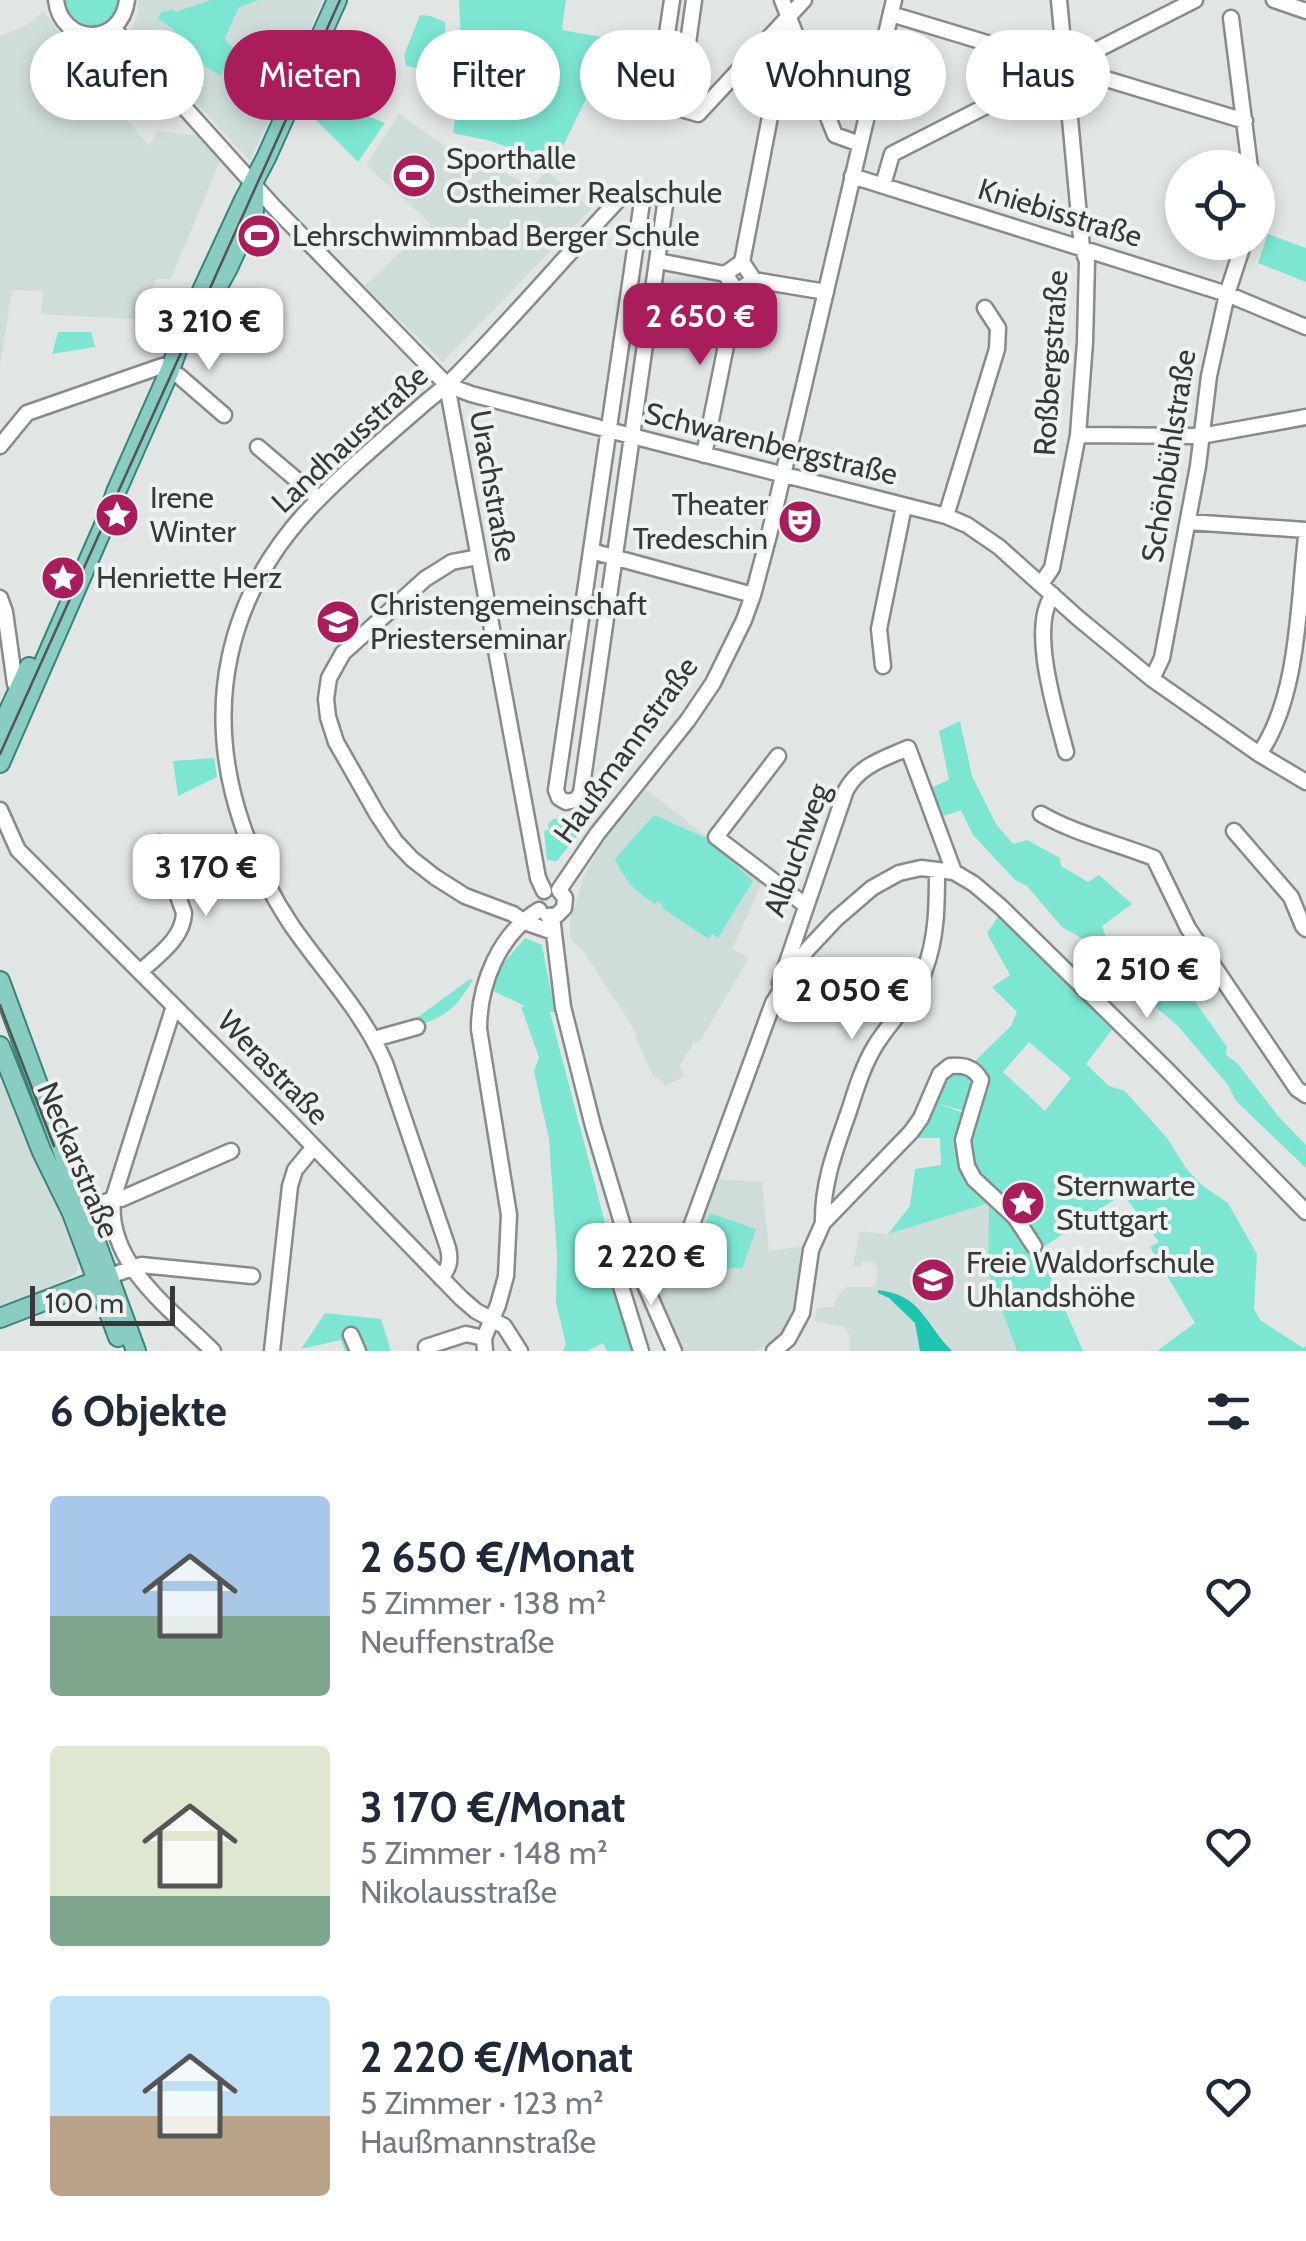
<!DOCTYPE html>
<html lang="de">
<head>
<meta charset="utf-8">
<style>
  :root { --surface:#fff; --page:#f6f6f7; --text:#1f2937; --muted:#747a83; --accent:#aa1d5c }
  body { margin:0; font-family:Cabin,sans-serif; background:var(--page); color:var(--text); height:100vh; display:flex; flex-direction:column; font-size:38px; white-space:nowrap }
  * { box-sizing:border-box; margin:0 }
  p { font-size:32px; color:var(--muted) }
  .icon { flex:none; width:55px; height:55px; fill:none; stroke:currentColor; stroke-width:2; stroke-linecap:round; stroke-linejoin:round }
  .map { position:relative; height:1351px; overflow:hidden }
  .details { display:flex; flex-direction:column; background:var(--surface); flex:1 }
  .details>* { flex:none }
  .guide { position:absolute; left:30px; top:30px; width:1248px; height:90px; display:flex; gap:20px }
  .fabs { position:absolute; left:1165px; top:150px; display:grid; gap:20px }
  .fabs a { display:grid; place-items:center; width:110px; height:110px; border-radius:50%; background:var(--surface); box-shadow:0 5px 15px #0003; font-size:50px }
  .scale { position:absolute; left:30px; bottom:25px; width:145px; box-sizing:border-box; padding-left:10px; border:5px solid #373938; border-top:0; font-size:28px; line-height:35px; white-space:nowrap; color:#373938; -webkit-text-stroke:8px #eef3f2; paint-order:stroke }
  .price { position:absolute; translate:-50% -85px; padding:0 22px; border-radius:20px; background:#fff; color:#222; font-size:32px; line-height:65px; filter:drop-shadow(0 2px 5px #0008) }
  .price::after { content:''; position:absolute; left:50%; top:60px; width:30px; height:22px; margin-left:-15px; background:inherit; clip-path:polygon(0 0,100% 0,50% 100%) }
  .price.selected { background:var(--accent); color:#fff }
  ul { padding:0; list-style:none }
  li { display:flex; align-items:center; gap:30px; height:250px; padding:0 50px }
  li span { display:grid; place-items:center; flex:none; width:280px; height:200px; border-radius:10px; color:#555 }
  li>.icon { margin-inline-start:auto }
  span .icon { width:120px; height:120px; fill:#fffc; stroke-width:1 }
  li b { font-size:42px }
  h2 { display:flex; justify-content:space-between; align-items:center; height:120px; padding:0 50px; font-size:42px }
  .pill { padding:0 35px; border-radius:45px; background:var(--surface); box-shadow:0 5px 15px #0003; font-size:35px; line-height:90px }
  .pill.selected { background:var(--accent); color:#fff }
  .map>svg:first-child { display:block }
  .built { fill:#cfddda }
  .green { fill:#7ce6d2; fill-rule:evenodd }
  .forest { fill:#1dc5ae }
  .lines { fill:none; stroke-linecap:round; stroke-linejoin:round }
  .minor-casing { stroke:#878c8b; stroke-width:19 }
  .major-casing { stroke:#3a8377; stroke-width:22 }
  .minor { stroke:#fff; stroke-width:14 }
  .major { stroke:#89cdc2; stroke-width:18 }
  .tram { stroke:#535554; stroke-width:2.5 }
  .labels { text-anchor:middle; stroke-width:8; stroke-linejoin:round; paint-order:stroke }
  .poi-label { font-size:30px; fill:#373938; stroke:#eef3f2; text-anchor:start }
  .street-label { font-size:30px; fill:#373938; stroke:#eef3f2 }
</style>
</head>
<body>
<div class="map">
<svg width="1306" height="1351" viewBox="0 0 1306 1351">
  <rect width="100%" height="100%" fill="#e1e6e5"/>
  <!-- built -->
  <path class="built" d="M139,0H323L250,161L130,31L137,17Z
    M44,11L93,81L149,145L158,131L201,136L221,158L171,279H156L147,320L41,314L43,291L12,290L0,367V36L27,25Z
    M399,114L445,146L533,186L547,171L591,209L443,362L364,286L431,224L366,165Z
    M646,789L763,881L732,949L749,958L698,1044L694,1042L680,1065L684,1076L666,1086L652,1074L637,1041L634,1029L584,952L570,939V921L584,876L598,849Z
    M4,1071L80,1260L76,1274L39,1294L0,1308V1072Z
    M717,1179L762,1182L769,1251L806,1246L798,1310L782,1339L756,1351H684L644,1261L696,1238Z
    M990,1202L988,1273L1017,1351H850L849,1334L844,1327L814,1321L817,1308L833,1307L838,1295L847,1287H875L878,1270L875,1263L863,1261L861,1267L853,1266L860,1231L888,1234Z"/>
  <!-- green -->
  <path class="green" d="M62,0H123L112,22C85,33 72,28 62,0Z
    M211,0H259L239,7L225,38L229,45L233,47L221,76L206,67L199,58L197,60L192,54L194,52L189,45H186C178,35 169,22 157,20L163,10L164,12L174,9L175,12Z
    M459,0H566L562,30L602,37L589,93L554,164L491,141L453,133L462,69Z
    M420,15L430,16L445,22L446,66L438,72L406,66L404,55Z
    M317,95L385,123L358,162L309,113Z
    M1268,234L1306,248V282L1258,263Z
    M58,332H91L95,347L52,354Z
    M960,721L972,776L996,824L1013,844L1027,840L1060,858L1061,866L1088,882L1099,875L1132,904L1102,926L1109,945L1150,951L1166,960L1227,1047L1226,1055L1238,1064L1278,1116L1306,1145V1168L1236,1101L1228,1085L1178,1026L1089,950L1083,939L1062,927L1027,886L1015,880L973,835L961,810L941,817L930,788L949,780L939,731Z
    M214,758L217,777L178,796L173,761Z
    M654,815L706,838L753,881L718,938L712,934L709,939L662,908L663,905L658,901L655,904C635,891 625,881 615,859Z
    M560,818L567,819L574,826V831L578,835L557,861L547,860L544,831L549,830L548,824L553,819Z
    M998,917L1061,974L1114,1027L1086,1064L1109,1086L1125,1091L1167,1138L1188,1171L1203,1186L1228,1203L1257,1254L1254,1309L1260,1320L1303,1348L1306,1346V1351H1157L1195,1323L1150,1247L1159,1242L1123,1194L1039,1250L1083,1351H1017L988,1273L989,1203L888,1234L910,1206L915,1169L941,1165L940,1138H914L942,1079L953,1072L968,1077C974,1090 970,1098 965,1111L938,1104L964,1113C948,1157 959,1170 989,1201L993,1191L996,1189L978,1178L965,1140L982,1093L972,1064L1011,1026L1017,1012L992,987L1010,975L987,933ZM1029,1042L1071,1078L1045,1111L1003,1072Z
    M525,938L542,945L555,1012H550L609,1238V1272L632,1351H607L603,1343L587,1351H563L566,1344L556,1303L557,1256L549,1139L534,1071L539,1057L521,1007L525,1006L491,990L496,972Z
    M470,979L473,980C457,1006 448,1016 419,1025L415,1019Z
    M710,1213L756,1229L742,1269C728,1265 717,1272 714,1287L688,1277Z
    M325,1313L381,1319L391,1351H345L341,1340L301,1349Z"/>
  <!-- forest -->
  <path class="forest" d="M878,1290C922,1295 924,1323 952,1351H920L915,1323L889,1298L878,1293Z"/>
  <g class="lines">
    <defs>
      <path id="minor" d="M56,0C61,45 121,48 127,0
        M672,0L657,102L698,114L804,0
        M782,0L835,135L860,144
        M1274,0L1306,11
        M891,14L1245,121
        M1231,18L1250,168
        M114,29L274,207L447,385L471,394L620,433L946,516L967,525L999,547L1078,618L1152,679L1259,754L1306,782
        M679,107L694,0
        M852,176L1227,294L1306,327
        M883,185L892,154L1195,0
        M658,261L725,274
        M742,262L789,18
        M742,262L754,280L737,291L725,274Z
        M754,280L826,292
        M447,385L538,878L544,891
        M1078,435L1201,436L1306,417
        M0,446L27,413L162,366L179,376L224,415
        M258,447L319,499
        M704,455L737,291
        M946,516L997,349L998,328L985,308
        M1188,522L1306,530
        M591,551L753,595
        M478,557L452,562L425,579L343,653L329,678L326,699L328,717L336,742L377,814L395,841L412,859L435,877L465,896L513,914L524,922L553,932
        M1041,584L1052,568L1078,435L1085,342L1087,261L1082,248L1059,0
        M1053,595C1028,627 1057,716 1066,752
        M0,598L5,612L15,684L19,688
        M883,666L879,629L904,506
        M1152,679L1162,658L1198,466L1209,376L1227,294L1244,242
        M1259,754C1299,697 1298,604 1306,537
        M778,756L716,837L805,905
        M0,810L18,850L284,1116L461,1298L476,1311L504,1326L520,1351
        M1041,814C1076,834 1116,843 1154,858L1188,928L1297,1089L1306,1095
        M1234,831L1291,897L1303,926L1306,929
        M559,890L597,834L688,720L713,683L744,620L753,595L769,535L894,0
        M548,916L557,915L564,908L565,898L559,890
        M552,917L563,1007L593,1126L631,1253L674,1351
        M140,972C158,955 183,939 184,913L159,843
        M780,983L846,790C860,765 883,759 908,748L954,872
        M174,1006L113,1199C106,1264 172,1310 213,1351
        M374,1039L417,1027
        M86,1210L113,1199H121L231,1151
        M823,1223C822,1183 836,1148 849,1111C856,1089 863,1066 875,1046C891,1020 915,999 925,969C937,937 937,904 937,870
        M631,1253C652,1253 674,1253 688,1235L773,1003L807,950L836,919L872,888L899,873L921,868L954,872L974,884L1001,907L1166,1069L1306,1212
        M631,1253L622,1257L616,1270L641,1351
        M110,1276L141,1265L252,1276
        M441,1278C449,1268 451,1261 448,1248L385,1063C362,1011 324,972 292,926C271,895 254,859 242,824C203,709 226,598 309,509C345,471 387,436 426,402C436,394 446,386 455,377C511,320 564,258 619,199C634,191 650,195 666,198L581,793L576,800L566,802L559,798L556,790L643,195
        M351,1335L358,1351
        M426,1347L466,1334L484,1338
        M272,1351L290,1186L295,1170L313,1148
        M485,1351L484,1338L498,1305L506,1276L509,1215L479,1029C479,984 499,934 539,910
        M774,1351L788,1339L802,1313L811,1250L823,1223L911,1132L921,1118L940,1074L950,1066C964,1065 974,1067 981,1080L963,1140L967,1166L974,1179L1015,1217L1034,1246"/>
      <path id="major" d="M202,315L228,268L254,211V184
        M0,730L29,667
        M0,763L108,516L116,492L170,370L187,323L244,200L266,158L337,0
        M0,981L136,1351
        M0,1046L42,1152L72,1213L118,1337
        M0,1318L104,1278"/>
    </defs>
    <!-- minor casing -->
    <use href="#minor" class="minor-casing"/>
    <!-- major casing -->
    <use href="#major" class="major-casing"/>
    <!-- minor -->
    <use href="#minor" class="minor"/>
    <!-- major -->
    <use href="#major" class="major"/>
    <!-- tram -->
    <path class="tram" d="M0,754L340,0
      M0,1005L54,1146"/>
  </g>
  <!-- icons -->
  <defs>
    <symbol id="stadium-disc" viewBox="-11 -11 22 22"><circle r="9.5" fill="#aa1d5c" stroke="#eef3f2"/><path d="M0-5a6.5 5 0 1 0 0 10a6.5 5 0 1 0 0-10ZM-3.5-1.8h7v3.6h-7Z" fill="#fff"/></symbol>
    <symbol id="sight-disc" viewBox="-11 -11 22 22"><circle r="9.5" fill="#aa1d5c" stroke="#eef3f2"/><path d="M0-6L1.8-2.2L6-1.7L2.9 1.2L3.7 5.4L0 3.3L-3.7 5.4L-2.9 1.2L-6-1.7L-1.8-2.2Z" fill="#fff"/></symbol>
    <symbol id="theatre-disc" viewBox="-11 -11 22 22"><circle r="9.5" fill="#aa1d5c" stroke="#eef3f2"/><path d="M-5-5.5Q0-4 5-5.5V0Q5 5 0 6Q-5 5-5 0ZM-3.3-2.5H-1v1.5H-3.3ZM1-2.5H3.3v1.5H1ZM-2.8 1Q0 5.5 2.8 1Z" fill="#fff"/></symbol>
    <symbol id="university-disc" viewBox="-11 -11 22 22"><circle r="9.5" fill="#aa1d5c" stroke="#eef3f2"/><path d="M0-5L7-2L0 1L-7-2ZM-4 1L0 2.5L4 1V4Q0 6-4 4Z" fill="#fff"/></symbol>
    <symbol id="school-disc" viewBox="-11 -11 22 22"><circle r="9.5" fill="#aa1d5c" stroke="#eef3f2"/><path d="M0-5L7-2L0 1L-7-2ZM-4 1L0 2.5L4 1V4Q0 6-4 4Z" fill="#fff"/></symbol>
  </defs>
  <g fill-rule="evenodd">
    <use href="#stadium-disc" x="389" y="151" width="50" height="50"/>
    <use href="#stadium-disc" x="234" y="211" width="50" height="50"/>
    <use href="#sight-disc" x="92" y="490" width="50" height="50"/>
    <use href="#theatre-disc" x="775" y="497" width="50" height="50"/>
    <use href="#sight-disc" x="38" y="553" width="50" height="50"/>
    <use href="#university-disc" x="313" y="597" width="50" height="50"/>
    <use href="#sight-disc" x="998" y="1178" width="50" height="50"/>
    <use href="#school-disc" x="908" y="1255" width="50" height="50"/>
  </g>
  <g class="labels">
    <!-- poi labels -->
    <g class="poi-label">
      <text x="446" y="169">Sporthalle<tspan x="446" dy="34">Ostheimer Realschule</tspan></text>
      <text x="292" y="246">Lehrschwimmbad Berger Schule</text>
      <text x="150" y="508">Irene<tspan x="150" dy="34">Winter</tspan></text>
      <text x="768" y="515" text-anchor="end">Theater<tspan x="768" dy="34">Tredeschin</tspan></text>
      <text x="96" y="588">Henriette Herz</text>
      <text x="370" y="615">Christengemeinschaft<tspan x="370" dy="34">Priesterseminar</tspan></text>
      <text x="1056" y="1196">Sternwarte<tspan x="1056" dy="34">Stuttgart</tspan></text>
      <text x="966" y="1273">Freie Waldorfschule<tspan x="966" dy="34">Uhlandshöhe</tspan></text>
    </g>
    <!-- street labels -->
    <g class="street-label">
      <text transform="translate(1060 213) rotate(17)" y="10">Kniebisstraße</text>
      <text transform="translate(1051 363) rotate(-86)" y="10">Roßbergstraße</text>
      <text transform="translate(350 439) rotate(-43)" y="10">Landhausstraße</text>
      <text transform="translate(771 444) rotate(14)" y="10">Schwarenbergstraße</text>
      <text transform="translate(1169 456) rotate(-81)" y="10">Schönbühlstraße</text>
      <text transform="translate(493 486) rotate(80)" y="10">Urachstraße</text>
      <text transform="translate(626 750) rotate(-54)" y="10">Haußmannstraße</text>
      <text transform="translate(797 850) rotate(-70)" y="10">Albuchweg</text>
      <text transform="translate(273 1068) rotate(46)" y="10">Werastraße</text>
      <text transform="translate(78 1160) rotate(67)" y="10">Neckarstraße</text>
    </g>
  </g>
</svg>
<div class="fabs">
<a><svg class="icon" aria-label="locate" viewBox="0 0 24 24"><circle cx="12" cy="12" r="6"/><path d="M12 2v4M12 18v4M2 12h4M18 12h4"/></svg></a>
</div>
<div class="scale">100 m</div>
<b class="price selected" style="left:700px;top:368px">2 650 €</b>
<b class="price" style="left:209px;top:373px">3 210 €</b>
<b class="price" style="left:206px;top:919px">3 170 €</b>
<b class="price" style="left:1147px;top:1021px">2 510 €</b>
<b class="price" style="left:852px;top:1042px">2 050 €</b>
<b class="price" style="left:651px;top:1308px">2 220 €</b>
<div class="guide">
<a class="pill">Kaufen</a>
<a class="pill selected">Mieten</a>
<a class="pill">Filter</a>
<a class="pill">Neu</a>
<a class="pill">Wohnung</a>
<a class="pill">Haus</a>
</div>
</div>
<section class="details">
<h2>6 Objekte<svg class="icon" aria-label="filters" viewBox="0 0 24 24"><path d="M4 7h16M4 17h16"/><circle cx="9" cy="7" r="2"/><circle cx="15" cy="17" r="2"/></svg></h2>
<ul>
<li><span style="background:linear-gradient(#a9c7e8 60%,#7fa58c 0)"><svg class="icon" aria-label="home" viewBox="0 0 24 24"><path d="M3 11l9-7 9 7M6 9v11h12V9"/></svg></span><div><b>2 650 €/Monat</b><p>5 Zimmer · 138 m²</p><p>Neuffenstraße</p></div><svg class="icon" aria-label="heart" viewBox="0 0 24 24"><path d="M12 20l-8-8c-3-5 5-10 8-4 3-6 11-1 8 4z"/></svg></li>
<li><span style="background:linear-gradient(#dfe7d0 75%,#7fa58c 0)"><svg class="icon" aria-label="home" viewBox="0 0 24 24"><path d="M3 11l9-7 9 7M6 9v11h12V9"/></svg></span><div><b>3 170 €/Monat</b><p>5 Zimmer · 148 m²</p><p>Nikolausstraße</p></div><svg class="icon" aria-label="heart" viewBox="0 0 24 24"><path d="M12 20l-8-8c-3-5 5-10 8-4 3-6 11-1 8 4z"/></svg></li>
<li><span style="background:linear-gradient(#bfe0f5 60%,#b9a48a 0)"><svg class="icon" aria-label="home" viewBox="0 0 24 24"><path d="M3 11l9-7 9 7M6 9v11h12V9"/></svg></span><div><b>2 220 €/Monat</b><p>5 Zimmer · 123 m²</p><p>Haußmannstraße</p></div><svg class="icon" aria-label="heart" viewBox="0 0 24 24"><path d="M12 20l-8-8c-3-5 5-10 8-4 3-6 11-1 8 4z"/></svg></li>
</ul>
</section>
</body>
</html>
